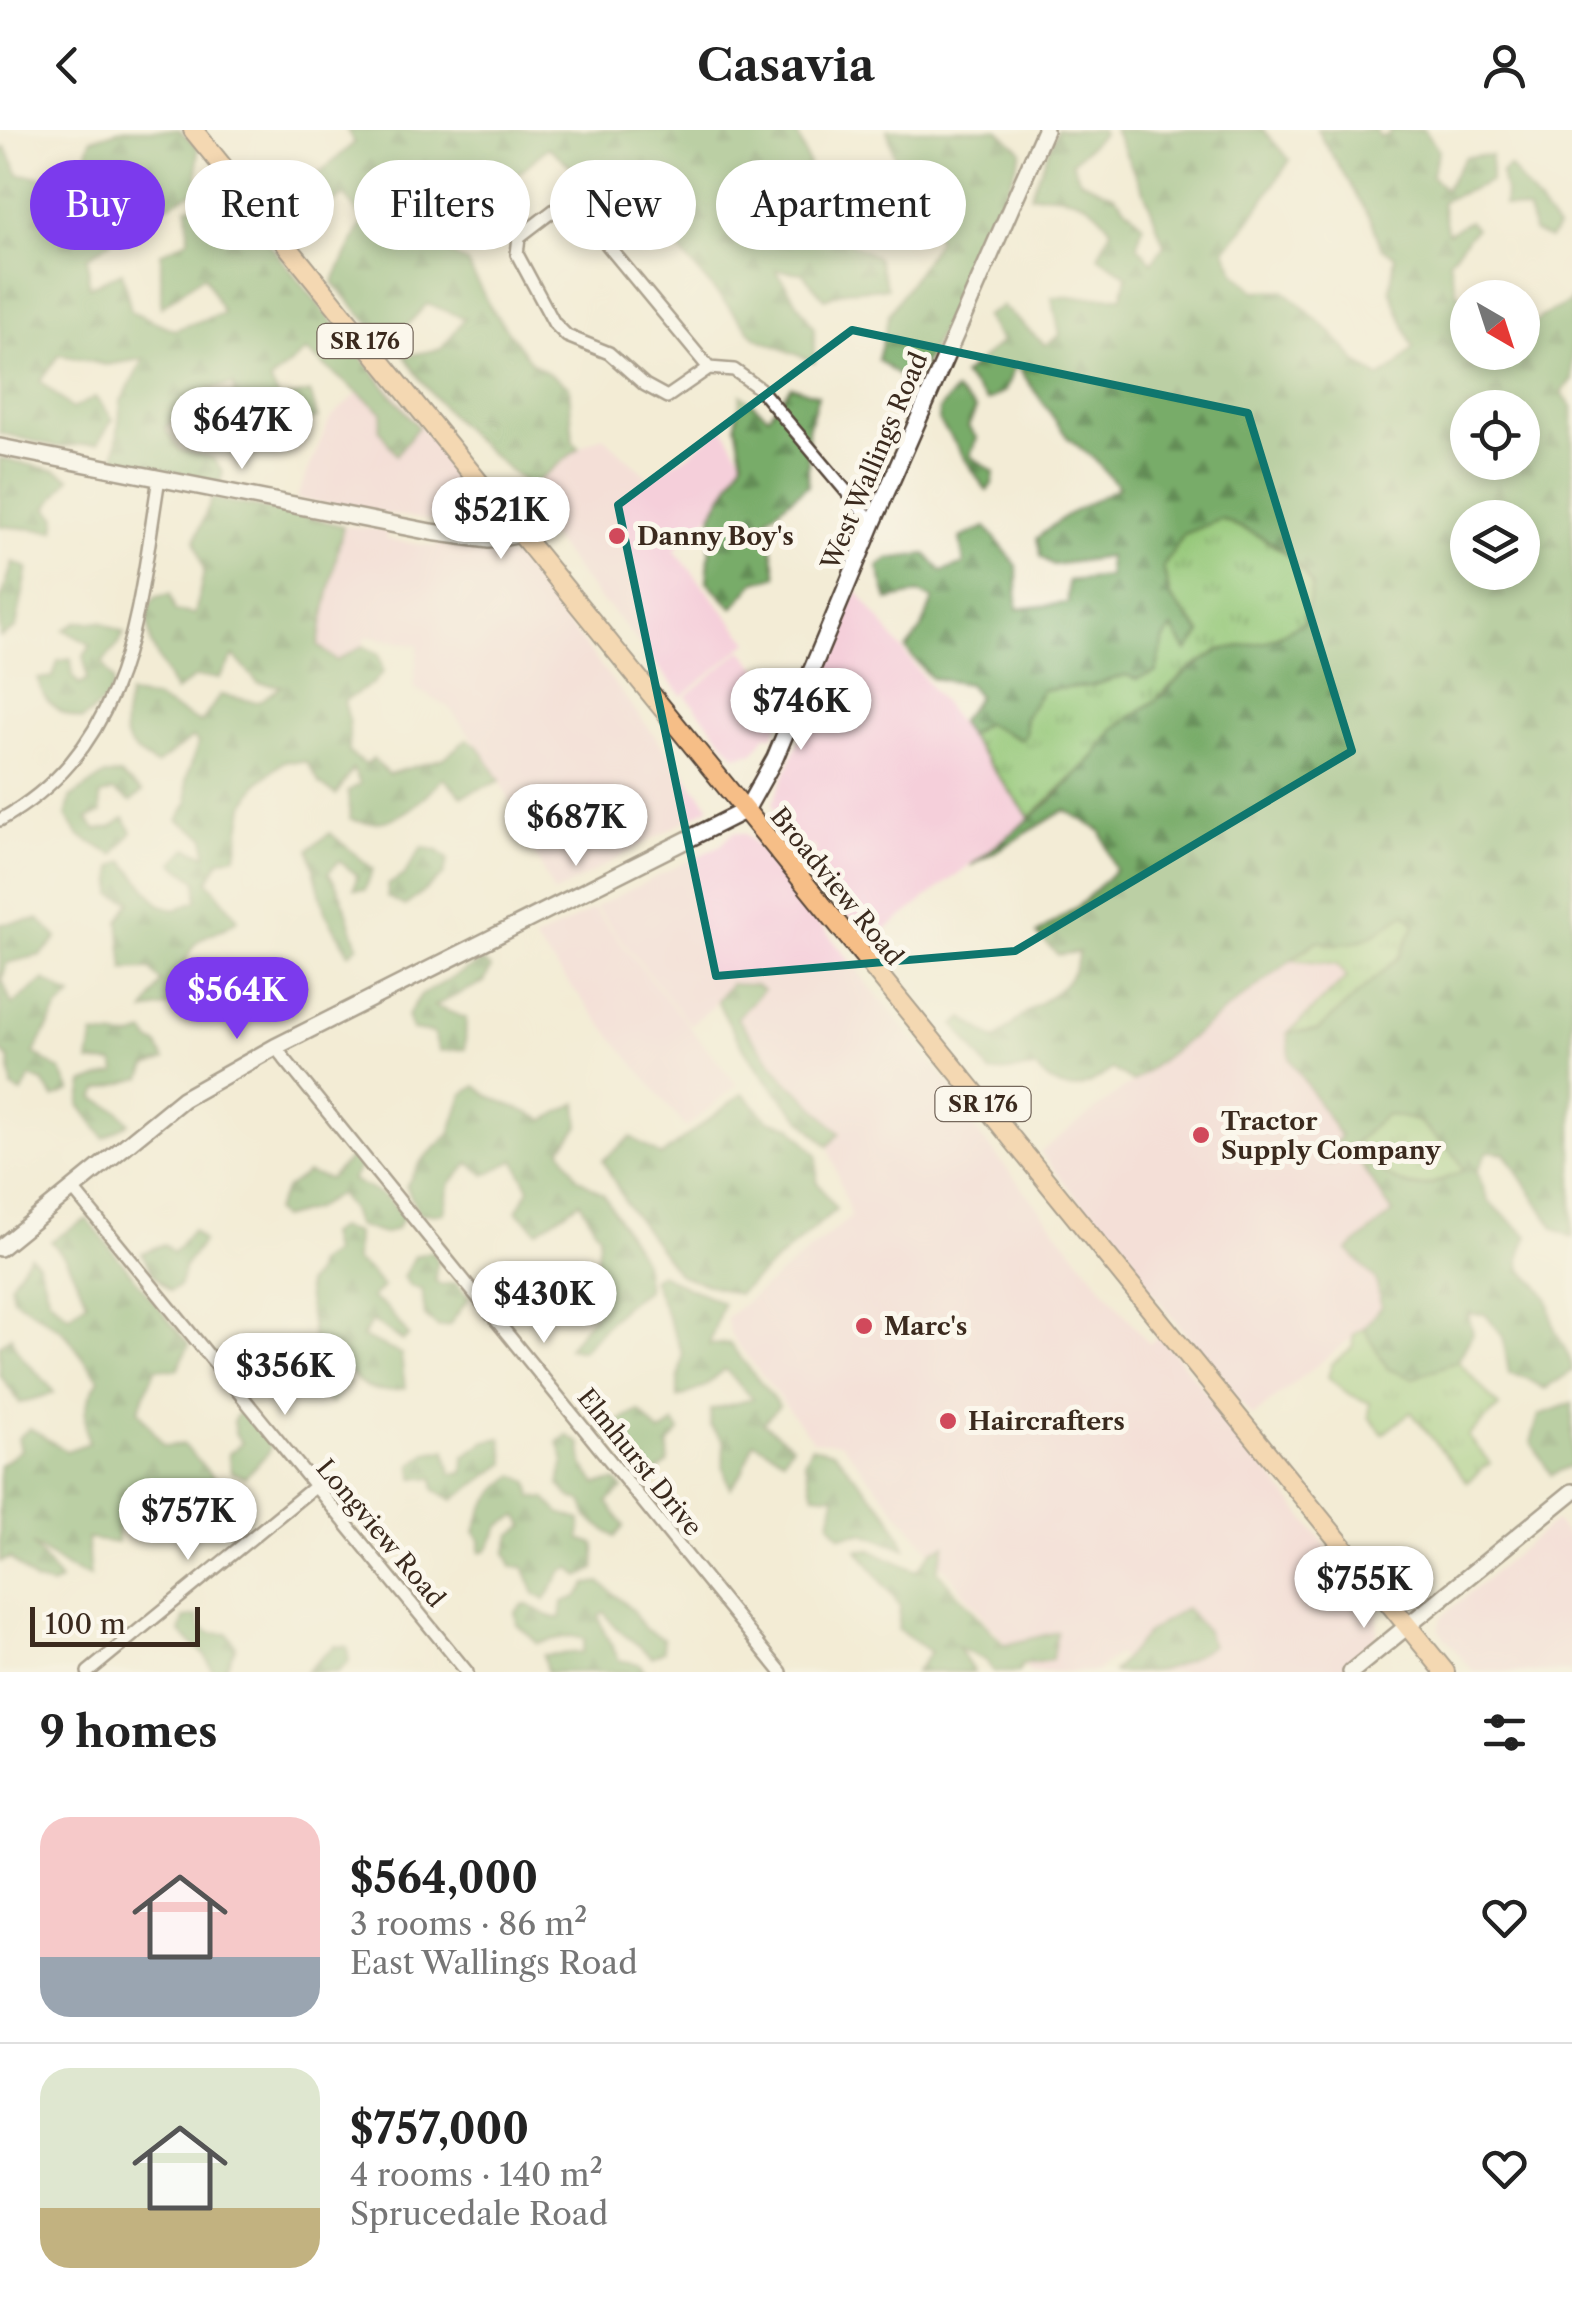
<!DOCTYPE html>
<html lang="en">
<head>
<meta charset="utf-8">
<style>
  :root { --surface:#fff; --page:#f2f2f2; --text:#222; --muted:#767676; --line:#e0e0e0; --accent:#7c3aed }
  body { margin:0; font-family:"Libre Caslon Text",serif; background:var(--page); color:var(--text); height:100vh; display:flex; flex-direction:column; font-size:38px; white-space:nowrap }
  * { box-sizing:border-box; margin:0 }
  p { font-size:32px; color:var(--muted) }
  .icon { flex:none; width:55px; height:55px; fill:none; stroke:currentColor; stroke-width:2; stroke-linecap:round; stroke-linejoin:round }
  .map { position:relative; height:1542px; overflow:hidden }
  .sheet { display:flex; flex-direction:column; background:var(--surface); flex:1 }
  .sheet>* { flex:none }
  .top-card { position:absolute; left:30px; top:30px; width:1000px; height:90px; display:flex; gap:20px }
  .needle { width:65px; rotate:141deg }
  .fabs { position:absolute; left:1450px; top:150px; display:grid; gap:20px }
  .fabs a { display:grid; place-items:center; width:90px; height:90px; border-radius:50%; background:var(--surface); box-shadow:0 5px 15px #0003; font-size:50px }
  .scale { position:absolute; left:30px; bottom:25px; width:170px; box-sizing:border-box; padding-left:10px; border:5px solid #3b2a1e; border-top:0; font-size:28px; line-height:35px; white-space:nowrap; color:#3b2a1e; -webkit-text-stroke:8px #fbf7ec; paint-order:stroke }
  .price { position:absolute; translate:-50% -85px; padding:0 22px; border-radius:35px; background:#fff; color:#222; font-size:32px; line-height:65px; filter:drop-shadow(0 2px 5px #0008) }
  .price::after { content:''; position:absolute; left:50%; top:60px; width:30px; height:22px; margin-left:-15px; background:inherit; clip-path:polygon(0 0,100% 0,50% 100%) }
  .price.active { background:var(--accent); color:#fff }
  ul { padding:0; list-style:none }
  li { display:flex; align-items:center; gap:30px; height:250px; padding:0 40px }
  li+li { border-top:2px solid var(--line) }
  li span { display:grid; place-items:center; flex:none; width:280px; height:200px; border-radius:30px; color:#555 }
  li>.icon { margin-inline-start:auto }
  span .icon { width:120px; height:120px; fill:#fffc; stroke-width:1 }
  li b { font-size:42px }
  h2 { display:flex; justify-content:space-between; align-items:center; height:120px; padding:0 40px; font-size:42px }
  .chip { padding:0 35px; border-radius:45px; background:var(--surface); box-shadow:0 5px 15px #0003; font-size:35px; line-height:90px }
  .chip.active { background:var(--accent); color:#fff }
  header { display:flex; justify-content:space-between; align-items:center; height:130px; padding:0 40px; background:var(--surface); font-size:45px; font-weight:700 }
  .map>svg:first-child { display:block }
  .built { fill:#f5cfda }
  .grass { fill:url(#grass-tufts); stroke:#68794c; stroke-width:2.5 }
  .forest { fill:url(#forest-firs); stroke:#5a6b44; stroke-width:2.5; fill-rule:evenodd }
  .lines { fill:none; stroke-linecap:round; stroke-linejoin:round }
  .minor-casing { stroke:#57473a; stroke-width:16 }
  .tertiary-casing { stroke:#57473a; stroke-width:20 }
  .primary-casing { stroke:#57473a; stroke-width:22 }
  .minor { stroke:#fff; stroke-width:11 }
  .tertiary { stroke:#fff; stroke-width:15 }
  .primary { stroke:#f6be87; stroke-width:18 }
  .marked { fill:none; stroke:#0f766e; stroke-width:8; stroke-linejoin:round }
  .poi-dot { fill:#d1495b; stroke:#fbf7ec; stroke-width:4 }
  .labels { text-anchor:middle; stroke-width:10; stroke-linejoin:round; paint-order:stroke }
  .shield { fill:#fbf7ec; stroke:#75685c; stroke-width:2.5 }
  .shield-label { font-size:22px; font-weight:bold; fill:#3b2a1e }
  .street-label { font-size:25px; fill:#3b2a1e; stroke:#fbf7ec }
  .poi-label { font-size:25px; font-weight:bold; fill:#3b2a1e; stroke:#fbf7ec; text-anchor:start }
</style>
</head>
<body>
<header><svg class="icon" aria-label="back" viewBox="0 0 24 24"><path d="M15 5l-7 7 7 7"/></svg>Casavia<svg class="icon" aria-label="person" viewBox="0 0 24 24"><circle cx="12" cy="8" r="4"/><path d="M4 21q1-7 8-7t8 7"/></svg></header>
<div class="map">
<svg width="1572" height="1542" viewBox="0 0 1572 1542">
  <defs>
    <pattern id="grass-tufts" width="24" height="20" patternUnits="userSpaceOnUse" patternTransform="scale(2.5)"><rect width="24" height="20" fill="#95c879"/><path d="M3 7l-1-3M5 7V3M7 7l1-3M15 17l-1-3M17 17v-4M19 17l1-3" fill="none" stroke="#7ba363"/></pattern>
    <pattern id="forest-firs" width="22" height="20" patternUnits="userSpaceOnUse" patternTransform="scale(2.5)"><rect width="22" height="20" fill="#78ac69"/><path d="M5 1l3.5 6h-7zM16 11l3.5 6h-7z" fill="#648c56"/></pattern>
  </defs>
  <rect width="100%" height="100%" fill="#fbf7ec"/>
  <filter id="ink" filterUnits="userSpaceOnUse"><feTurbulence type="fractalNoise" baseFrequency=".01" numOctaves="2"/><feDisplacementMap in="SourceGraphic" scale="20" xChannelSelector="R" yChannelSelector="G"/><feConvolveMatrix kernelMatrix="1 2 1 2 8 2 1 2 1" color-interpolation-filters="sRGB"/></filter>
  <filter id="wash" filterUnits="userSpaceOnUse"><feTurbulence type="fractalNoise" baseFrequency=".0048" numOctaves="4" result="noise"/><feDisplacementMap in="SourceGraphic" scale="40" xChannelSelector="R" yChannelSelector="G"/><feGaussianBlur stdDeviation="2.25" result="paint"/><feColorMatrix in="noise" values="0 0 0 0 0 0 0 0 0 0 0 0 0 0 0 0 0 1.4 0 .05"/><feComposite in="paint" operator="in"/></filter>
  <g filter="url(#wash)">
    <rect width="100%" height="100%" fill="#f3ecd6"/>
    <!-- built -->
    <path class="built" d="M379,244L491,382L492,393L479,399L296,369L330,288Z
      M722,295L743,330L713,383L674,420L749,512L682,566L607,475L603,474L521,368L538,349L585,314L603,306L649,348L691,323Z
      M343,396L388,400L386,409L436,417L438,412L517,427L532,435L561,471L556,478L710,677L554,764L500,651L479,617L448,577L413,558L418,516L366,506L363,516L336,531L317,515Z
      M856,459L1030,688L868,813L806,733L817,720L812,715L806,719L772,675L818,563L813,558Z
      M742,520L764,545L769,570L784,581L773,606L767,604L754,622L736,626L686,566Z
      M734,702L746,704L756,714L975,987L970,993L1149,1214L1160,1204L1378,1482L1377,1511L1339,1542H1132L1118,1524L1096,1542H1029L841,1313L813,1311L731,1206L726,1188L851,1087L828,1016L839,1003L799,961L788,953L736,888L753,872L717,870L713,877L690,895L595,777L721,715Z
      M594,779L737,955L686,998L534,810Z
      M1292,830L1337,835L1347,848L1288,903L1290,929L1340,1006L1333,1033L1352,1016L1394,1083L1376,1150L1381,1176L1364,1198L1252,1287L1040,1022Z
      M1555,1391L1572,1411V1542H1473L1438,1499L1441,1487Z"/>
    <!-- grass -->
    <path class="grass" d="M1221,389L1256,404L1292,427L1312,455L1305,492L1265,512L1220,520L1186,542L1156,570L1114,599L1094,627L1030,688L968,606L985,593L1021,610L1026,604L1025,588L1042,560C1104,555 1134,552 1172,497L1187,520L1201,502L1170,467L1163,437L1184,404Z
      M1405,782L1415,794L1399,827L1318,900L1288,903L1347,847L1337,835L1292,830L1317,811C1356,820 1375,806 1405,782Z
      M1386,984L1418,991L1457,1027L1464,1041C1419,1059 1411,1066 1372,1033L1364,1040L1352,1016Z
      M1364,1198L1388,1239L1413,1248L1458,1231L1499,1277L1468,1306L1490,1333L1467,1352L1411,1282L1383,1304L1369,1287L1370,1273L1347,1263L1328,1247L1332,1234L1354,1216L1353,1205Z"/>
    <!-- forest -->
    <path class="forest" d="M121,0H179L198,18L197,60L146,87L88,127L89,157L122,142L131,181L174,200L223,183L204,145L161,177V123L189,109L187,77L232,68L418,297L396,325L379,299L382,282L306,221L270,251L280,269L310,262L318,288C309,291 296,299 286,299C258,300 261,281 242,318L231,320L234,254L209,260L165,298L180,320L213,328L223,342L220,354L115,327L121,271L144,229L106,235L59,225L40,251L72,279L95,267L113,289L98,313L58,317L0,303V21L5,17L19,44L58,49L65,79L82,63L83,35L91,9Z
      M347,0H796L812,43H861L888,72L868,89L839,86L835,105L877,127L887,158L844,161L825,169L802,143L776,140L814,198V232L756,208L613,45L574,39L548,17L437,116L467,133L492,180L531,232L569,256L573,311L579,318L530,357C482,318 438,280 405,226L441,219L465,188L427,174L388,216L333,152L363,91L345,66L290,94L279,78L267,43H320L354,13Z
      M887,0H998L1022,21L995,90L913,257L878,230L889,184L938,110L904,58Z
      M1057,0H1101L1103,4L1072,32L1080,50L1114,65L1143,95L1137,115L1152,132L1164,115L1149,73L1114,0H1263L1290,30L1249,92L1225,120L1236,143L1255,161L1284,160L1335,206L1357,232L1379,248L1397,236L1413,218L1390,160L1395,126L1381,118L1372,91L1317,0H1376L1379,7L1389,5L1391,0H1424L1439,20L1431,46L1445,59L1465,27L1491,25V51L1441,72L1448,103L1469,91L1476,98L1449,130L1457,163L1467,171L1468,222H1522C1522,192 1544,185 1568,173L1572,167V249L1561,263L1572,277V1107L1555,1099L1505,1023L1488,1021L1477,1041L1488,1071L1528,1106C1507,1148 1532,1140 1546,1166C1551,1175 1551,1188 1554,1197C1559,1212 1572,1225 1572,1241L1545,1259L1526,1248L1509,1244L1503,1207L1485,1184H1468L1473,1203L1458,1231L1413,1248L1388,1239L1364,1198L1381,1176L1376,1150L1348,1120L1393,1083L1364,1040L1372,1033C1409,1065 1420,1062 1464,1040L1457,1027L1418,991L1386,984L1333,1033H1323L1340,1006L1290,929L1288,903L1318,900L1399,827L1415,794L1405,783C1372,806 1360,820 1316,811L1133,952L1112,939C1084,961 1061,969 1037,938L991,943L955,895L964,888L995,910C1006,901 1016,891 1027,882C1052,864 1074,855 1079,822L1058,825L1037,804L1082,773L1115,740L1101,701L1065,680L971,736L1051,671L1094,627L1114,599L1156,570L1186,542L1220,520L1265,512L1305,492L1312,455C1286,415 1264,407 1221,389L1184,404L1163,437L1170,467L1201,503L1187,521L1172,498L1164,509L1156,542L1136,549L1126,545L1091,556L1042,560L1025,588L1026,604L1021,610L985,593L968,606L959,593L978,566L968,554L931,548L906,519L922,499L933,469L919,463L888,470L878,437L888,429L926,424L942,442L964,434L960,408L986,397L1017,436V479L1068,473V451L1109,447L1108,427L1053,435L1041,427L1037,408L1065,386L1119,357L1094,329L1067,307L1016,234L1005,261L987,271L963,245L1001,212L985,186L1002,176L1045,215L1060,205L1052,167H1122L1127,146L1098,126L1111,99C1089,67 1068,63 1030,65ZM1468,278H1522V332H1468ZM1468,388H1522V442H1468Z
      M1509,36L1557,98L1550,109L1533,102L1529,81L1504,76L1505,62L1501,44Z
      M791,256L818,265L808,300V355L767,388L777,446L755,452L733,478L707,451L713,383L743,330L736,294L741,264L768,286Z
      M955,261L976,279L968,297L977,308L970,326L994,342L992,354L987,361C969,338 958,314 939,292V280Z
      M0,328L57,341L70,348L47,378L57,387L55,401L0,396Z
      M212,368C256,378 299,383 343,396L318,515L336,531L363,516L379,525L383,542L372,554L344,571L349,590V623L366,635L373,628L388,644L444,628L467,609L479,617L500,651L462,666L443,648C416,676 390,703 350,689L348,661L360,654L353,639L336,665L320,654L307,632L284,631L257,654L244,676L236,726L220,730L208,751L238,789C222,804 208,801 197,812C178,832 184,867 169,876C163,879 151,879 145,881L161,852L150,839L124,840L119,791L131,771L113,765V737L124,731L159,774L175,780L197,770V751L173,733L187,718L206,725L205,707L178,690L188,673L186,650L198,613L193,607L156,635C119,613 121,606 129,565L154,568L201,593L220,565L258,572L282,556L258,553L234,526L219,548L195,547L175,562L151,514L146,481L155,467L170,464L175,481L195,484L204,441L195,410Z
      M13,432L28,438L16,498L0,507V473Z
      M77,492H101L124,503L119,514L102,533L113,551L110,567L82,590C59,583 43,574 38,549L53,547L58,531L71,529L73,547L79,555L87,550L84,526L91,515L64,500Z
      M105,645H120L142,662L131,672L113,661L100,666L101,683L87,689L96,700L112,697L124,688L132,702L114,725L79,706L66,686L70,668Z
      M330,703L373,739L365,760L354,759L357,745L339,731L328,743C344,762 348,790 358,815L349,824L325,782L309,719Z
      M422,717L438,721L448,729L443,746L405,776L387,767L388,755L404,745Z
      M39,789L57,808L41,825L7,833L2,849L12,875L44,850L72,866L58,879L34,923L61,941L71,961L54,968L43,952L30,947L22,963L12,958L9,928L0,921V794Z
      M482,831L491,838L484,852L434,876L466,888L465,919L439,921L433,903L412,900L407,886L420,866Z
      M730,854L756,855L763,860L737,888L788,953L799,961L840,1003L828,1016C785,974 742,927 717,870Z
      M145,903L151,912L158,915L165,930L147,936L142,948L99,960L94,968L119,981L129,993L104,1008L80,975L84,953L116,943L114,933L89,932L93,905L130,908Z
      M476,956L489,966L545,990L577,973L579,996L561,1019L577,1047L604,1065L643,1130L647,1160L625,1175L582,1221L568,1218L602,1172L596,1161L578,1155L596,1140L599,1105L580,1072L537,1101L517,1081L529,1059L515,1030L485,1045L470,1033L450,1053L444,1083L419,1084L406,1056L422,1030L450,1004L463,964Z
      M743,963L768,990L791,996L817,1025V1052L836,1079L738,1164L679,1145L626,1074L603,1030L631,1007L661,1026Z
      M354,1024L362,1034L352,1050L386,1067L404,1086L396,1099L383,1104L356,1095L351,1080L339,1064L314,1079L281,1088L274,1081L286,1058L307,1043L329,1049Z
      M87,1089L189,1215L177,1240L156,1238L138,1280L164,1316L183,1314L250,1387L230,1403L181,1358L153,1382L136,1372L119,1380L117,1413L87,1409L90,1447L67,1438L32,1414L60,1451L52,1456L35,1452L10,1428L0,1432V1335L21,1320L18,1308L30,1298L66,1321L89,1313C81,1286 85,1273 99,1249L64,1202L13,1168L10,1154L30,1125L38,1133L49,1168L69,1186L87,1171L66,1129L51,1111Z
      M338,1098L356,1103L355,1131L369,1141L383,1157L371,1168L386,1177L409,1206L403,1211L372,1191L362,1207L401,1224L405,1258C389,1262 371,1263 358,1251C351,1243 350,1240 339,1236L349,1253L331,1274L320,1264L328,1256C322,1234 312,1227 290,1220L293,1211L313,1210L306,1154L314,1145L317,1133L332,1123L328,1104Z
      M192,1100L203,1111L184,1137L180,1156L170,1161L152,1143L142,1123L164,1114L173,1123Z
      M432,1121L437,1131L435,1150L440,1155L456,1153L469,1168L449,1195L438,1197L425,1186L422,1160L410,1156L403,1147L415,1126Z
      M660,1143C680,1157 701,1161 723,1173L709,1215L729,1213L779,1276L763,1293L792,1315L783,1328L754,1312L742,1343L730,1358L723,1337L724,1312L711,1296L710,1280L752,1269L725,1239L703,1258L678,1268V1250L683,1225L652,1149Z
      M11,1206C20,1235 40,1239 54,1263L20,1273L0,1245V1215Z
      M1572,1273V1335L1551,1345L1531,1312L1539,1285Z
      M241,1279L271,1313L269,1322L245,1347L231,1342L228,1324L242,1313L235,1304L233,1291Z
      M639,1281L660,1303L674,1293L680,1301L669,1314L668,1333L648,1348C634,1338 631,1329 631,1311L610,1312L605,1304L620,1290Z
      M567,1305L581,1314L583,1335L596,1354L616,1351L623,1359L607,1372L624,1396L615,1407L587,1387L583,1372L570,1367L559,1355L564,1332L558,1312Z
      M501,1308L506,1333L453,1370L435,1360L433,1348H414L412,1335L427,1323L446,1320L451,1344L463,1343L464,1326L486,1311Z
      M811,1317L834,1322L890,1386L906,1419L863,1403L840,1406L830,1393L835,1366L814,1364L804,1331Z
      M515,1345L529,1352L532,1367L546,1369L559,1383L581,1390L580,1409L595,1414V1439L580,1447L571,1438L562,1441L545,1470L535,1464L524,1437H512L506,1423L511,1405L525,1396L518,1386L501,1395L487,1420L480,1422V1410L475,1402C481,1376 494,1360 515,1345Z
      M945,1415L937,1441L1004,1515L1057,1502L1052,1530L1022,1535L1019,1542H993L985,1530L957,1517L974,1542H915L931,1522L898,1500L900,1476L858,1420H871L917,1441L933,1420Z
      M600,1452L633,1481L645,1499L663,1508L664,1521L652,1527C634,1509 616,1504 605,1482L599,1485C601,1502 612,1514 619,1530L640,1534L645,1542H547L543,1525L582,1522L585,1509L571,1506L537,1513L517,1494L515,1482L524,1474C539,1478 546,1489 561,1488L563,1472L577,1467L587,1454Z
      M1185,1478L1206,1501L1212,1515C1172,1542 1160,1542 1113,1542L1147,1503Z
      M198,1486L200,1497L211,1503L228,1504L236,1516L225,1539L213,1542L206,1527L180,1502L184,1488Z
      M334,1516L347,1517L349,1532L337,1542H305Z"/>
  </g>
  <g filter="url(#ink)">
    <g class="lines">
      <defs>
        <path id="minor" d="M709,238L576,77L562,74L519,107L517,124L554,193L567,206L609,223L645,255L667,267L709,238L734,240L759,258L873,393
          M0,690C132,616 137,483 159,348
          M275,917L781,1542
          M72,1058L467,1542
          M88,1542L314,1357"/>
        <path id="tertiary" d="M0,317L431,402L489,410L522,404
          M0,1118L183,969L275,917L746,680L775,628L873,393L1045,0
          M1351,1542L1572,1362"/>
        <path id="primary" d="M193,0L1445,1542"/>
      </defs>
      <!-- minor casing -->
      <use href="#minor" class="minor-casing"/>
      <!-- tertiary casing -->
      <use href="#tertiary" class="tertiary-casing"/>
      <!-- primary casing -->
      <use href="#primary" class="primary-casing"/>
      <!-- minor -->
      <use href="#minor" class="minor"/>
      <!-- tertiary -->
      <use href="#tertiary" class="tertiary"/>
      <!-- primary -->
      <use href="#primary" class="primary"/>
    </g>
  </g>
  <!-- marked area -->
  <path d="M0 0H1572V1542H0ZM852,200L1248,283L1352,621L1015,821L716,846L618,375Z" fill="#f3ecd6" fill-opacity=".55" fill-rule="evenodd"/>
  <path class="marked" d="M852,200L1248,283L1352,621L1015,821L716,846L618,375Z"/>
  <!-- markers -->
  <g class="poi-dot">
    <circle cx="617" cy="406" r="10"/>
    <circle cx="1201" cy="1005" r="10"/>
    <circle cx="864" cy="1196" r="10"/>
    <circle cx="948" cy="1291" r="10"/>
  </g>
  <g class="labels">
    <!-- shield labels -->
    <g class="shield">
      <rect x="317.5" y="194" width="95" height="34" rx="8"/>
      <rect x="935.5" y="957" width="95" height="34" rx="8"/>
    </g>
    <g class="shield-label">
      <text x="365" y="219">SR 176</text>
      <text x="983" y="982">SR 176</text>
    </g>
    <!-- street labels -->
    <g class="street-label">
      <text transform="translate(874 331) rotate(-67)" y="9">West Wallings Road</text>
      <text transform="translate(837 756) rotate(51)" y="9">Broadview Road</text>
      <text transform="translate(640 1332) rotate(51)" y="9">Elmhurst Drive</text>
      <text transform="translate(381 1403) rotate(50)" y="9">Longview Road</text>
    </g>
    <!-- poi labels -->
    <g class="poi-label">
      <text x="637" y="415">Danny Boy's</text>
      <text x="1221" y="1000">Tractor<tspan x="1221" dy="29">Supply Company</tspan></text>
      <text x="884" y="1205">Marc's</text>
      <text x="968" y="1300">Haircrafters</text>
    </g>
  </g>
</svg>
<div class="fabs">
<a><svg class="needle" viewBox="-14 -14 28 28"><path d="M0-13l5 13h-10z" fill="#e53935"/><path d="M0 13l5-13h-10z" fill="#767676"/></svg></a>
<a><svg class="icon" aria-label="locate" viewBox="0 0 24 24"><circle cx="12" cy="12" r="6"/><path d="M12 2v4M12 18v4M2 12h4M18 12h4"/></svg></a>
<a><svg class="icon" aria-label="layers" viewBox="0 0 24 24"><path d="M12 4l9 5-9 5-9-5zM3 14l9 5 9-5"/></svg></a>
</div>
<div class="scale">100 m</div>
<b class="price" style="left:242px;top:342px">$647K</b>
<b class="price" style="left:501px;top:432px">$521K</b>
<b class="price" style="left:801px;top:623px">$746K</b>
<b class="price" style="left:576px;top:739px">$687K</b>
<b class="price active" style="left:237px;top:912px">$564K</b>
<b class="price" style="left:544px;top:1216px">$430K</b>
<b class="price" style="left:285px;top:1288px">$356K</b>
<b class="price" style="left:188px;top:1433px">$757K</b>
<b class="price" style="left:1364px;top:1501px">$755K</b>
<div class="top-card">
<a class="chip active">Buy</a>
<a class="chip">Rent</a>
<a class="chip">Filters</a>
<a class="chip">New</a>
<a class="chip">Apartment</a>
</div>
</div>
<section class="sheet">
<h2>9 homes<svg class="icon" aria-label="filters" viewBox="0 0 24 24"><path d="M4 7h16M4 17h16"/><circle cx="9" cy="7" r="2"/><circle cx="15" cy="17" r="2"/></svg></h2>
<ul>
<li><span style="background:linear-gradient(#f6c9c9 70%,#9aa5b1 0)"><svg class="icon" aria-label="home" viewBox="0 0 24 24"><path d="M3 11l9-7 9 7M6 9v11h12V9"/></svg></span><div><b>$564,000</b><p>3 rooms · 86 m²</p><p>East Wallings Road</p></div><svg class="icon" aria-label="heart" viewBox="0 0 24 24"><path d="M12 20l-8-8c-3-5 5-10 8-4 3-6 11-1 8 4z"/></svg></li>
<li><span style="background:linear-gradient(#dfe7d0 70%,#c2b280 0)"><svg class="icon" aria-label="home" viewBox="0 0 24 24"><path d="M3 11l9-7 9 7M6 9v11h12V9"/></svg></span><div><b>$757,000</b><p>4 rooms · 140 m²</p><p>Sprucedale Road</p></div><svg class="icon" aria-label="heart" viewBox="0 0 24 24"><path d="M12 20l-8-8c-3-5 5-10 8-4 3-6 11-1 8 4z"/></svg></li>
</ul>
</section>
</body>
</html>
